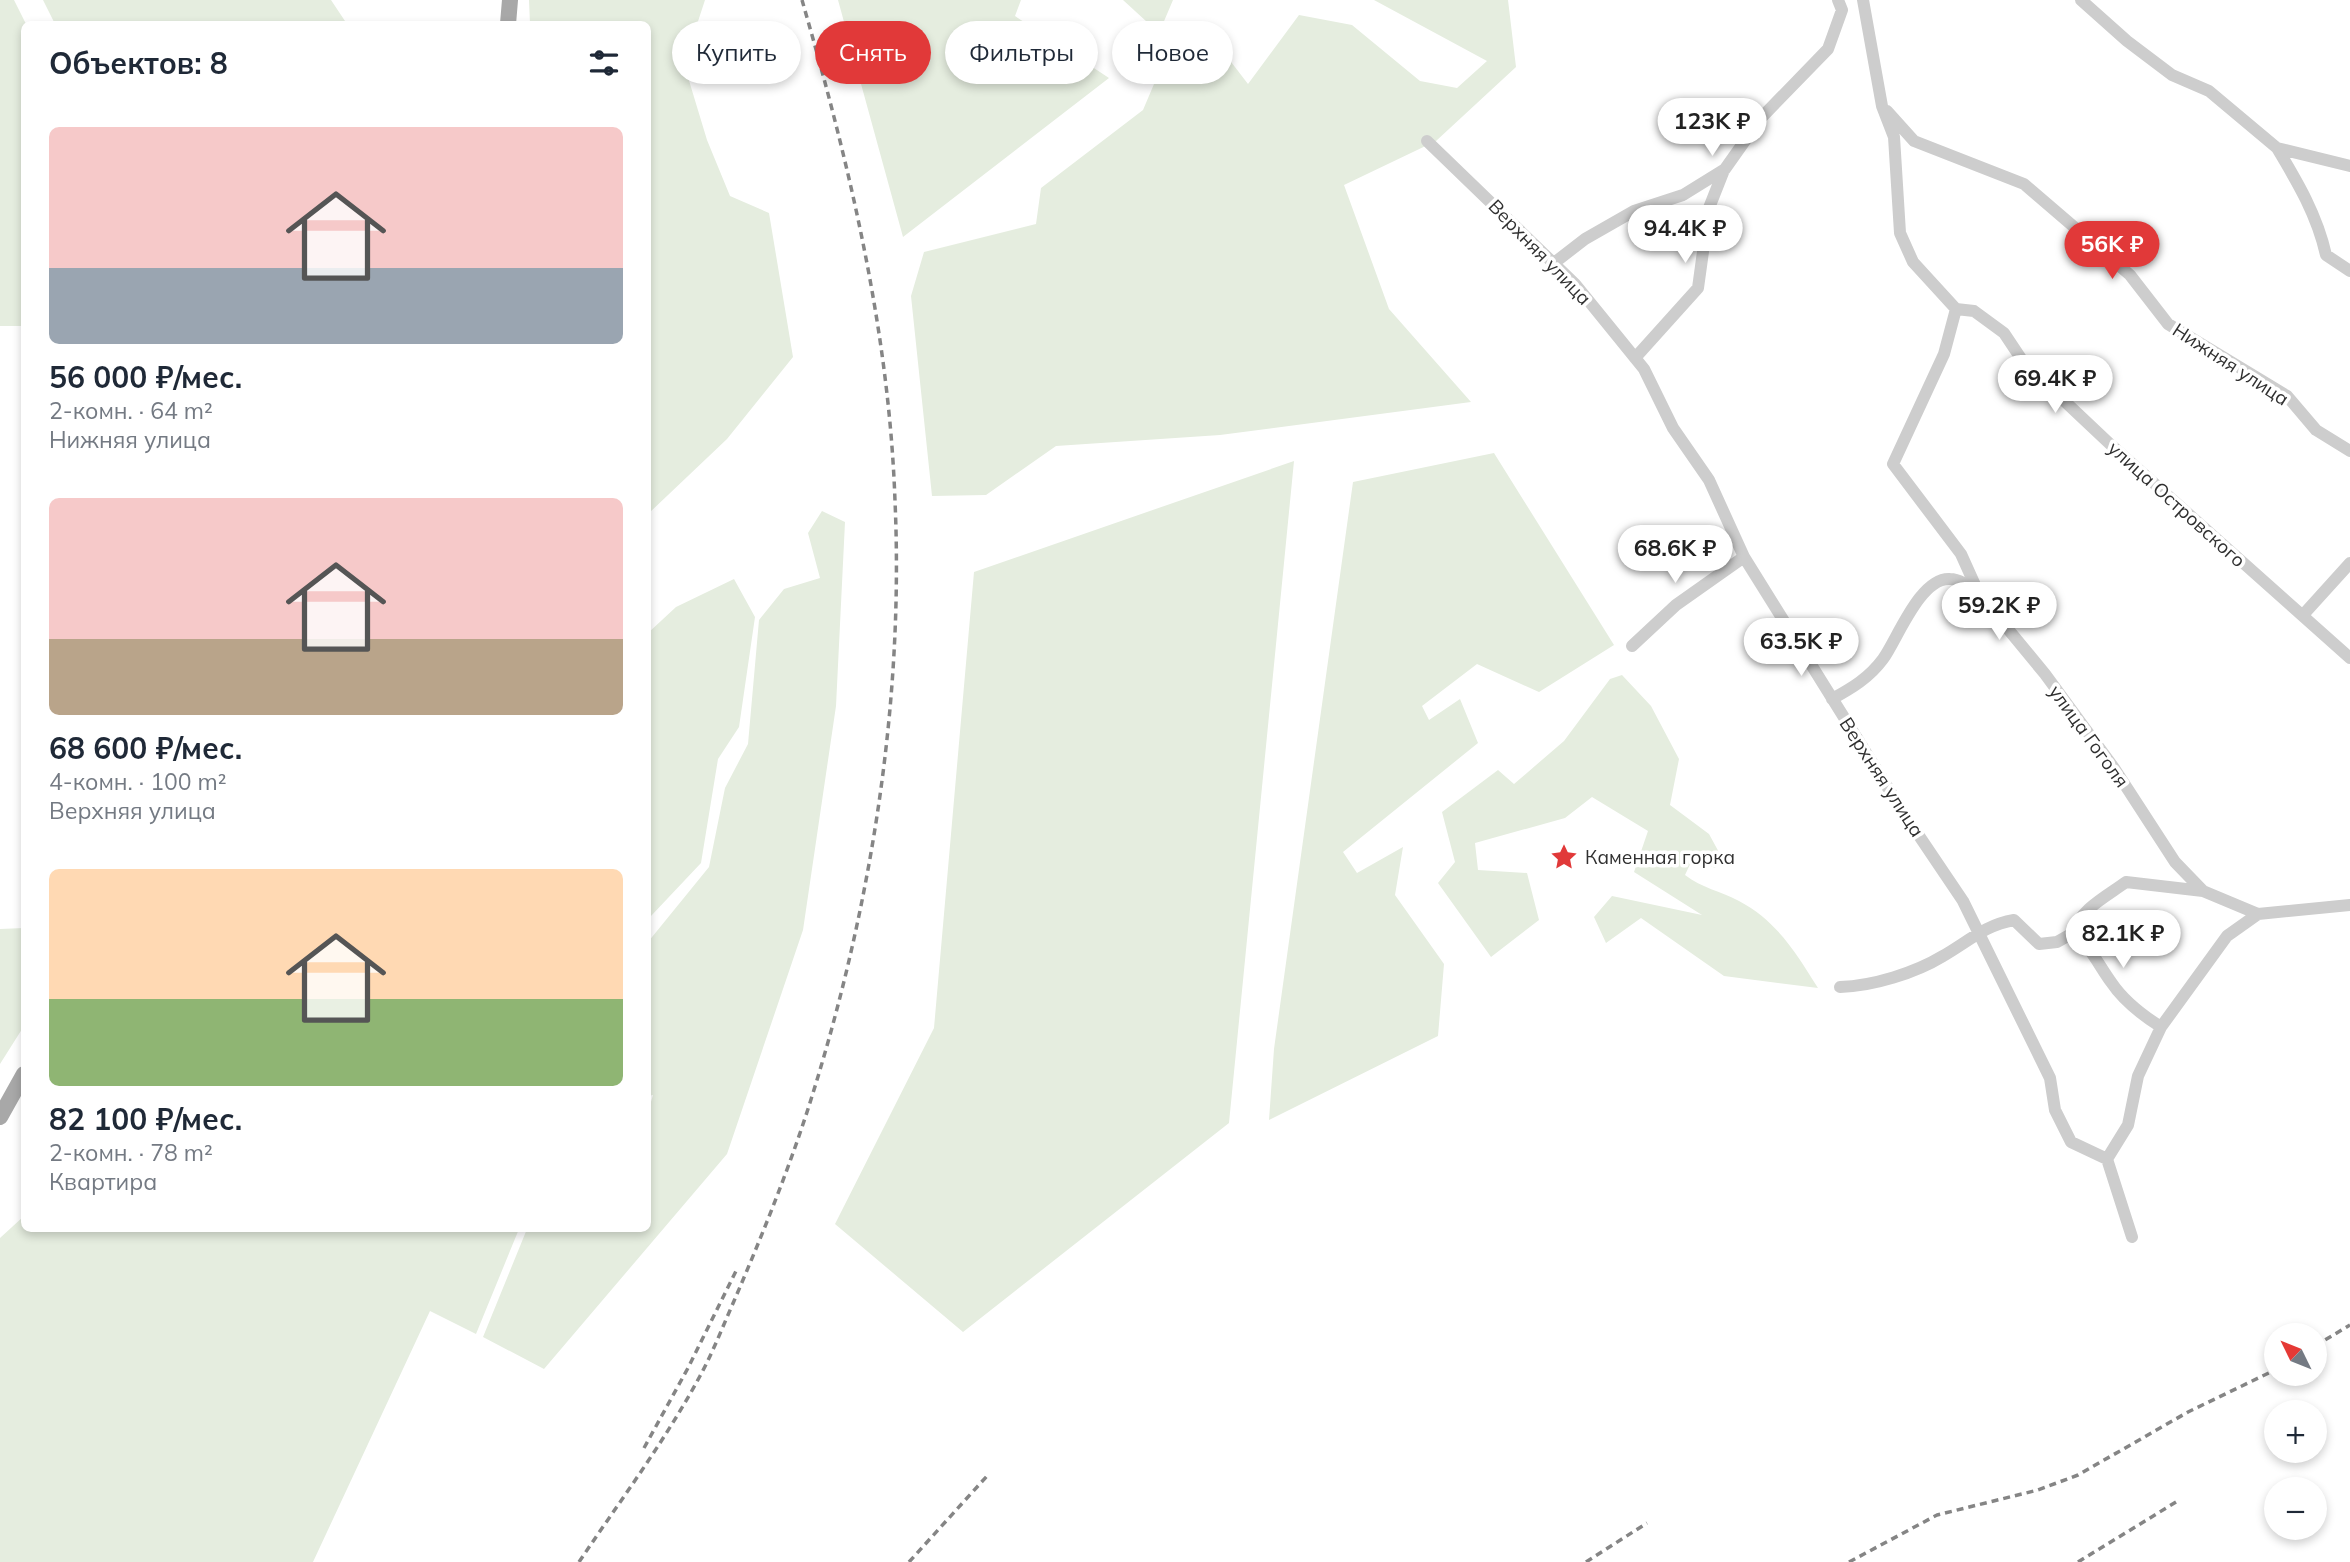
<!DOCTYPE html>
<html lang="ru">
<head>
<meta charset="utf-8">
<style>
  :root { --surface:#fff; --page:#f6f6f7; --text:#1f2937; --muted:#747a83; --accent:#e13939 }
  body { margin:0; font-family:Mulish,sans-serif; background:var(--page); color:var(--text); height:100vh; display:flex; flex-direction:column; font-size:26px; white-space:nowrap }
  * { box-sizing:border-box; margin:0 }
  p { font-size:23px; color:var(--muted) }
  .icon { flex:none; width:38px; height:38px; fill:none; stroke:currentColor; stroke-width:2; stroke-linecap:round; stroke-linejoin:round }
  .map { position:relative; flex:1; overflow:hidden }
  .details { position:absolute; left:21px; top:21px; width:630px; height:1211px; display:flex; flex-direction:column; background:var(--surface); border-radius:10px; box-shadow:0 4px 10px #0003 }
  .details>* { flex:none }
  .guide { position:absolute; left:672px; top:21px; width:665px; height:63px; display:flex; gap:14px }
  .needle { width:46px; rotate:313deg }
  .fabs { position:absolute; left:2264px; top:1323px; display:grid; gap:14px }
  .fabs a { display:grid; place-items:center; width:63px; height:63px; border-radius:50%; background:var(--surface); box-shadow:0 4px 10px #0003; font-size:35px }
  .price { position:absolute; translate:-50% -60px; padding:0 16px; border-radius:24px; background:#fff; color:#222; font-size:23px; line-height:46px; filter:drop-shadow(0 2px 4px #0008) }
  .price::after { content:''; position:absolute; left:50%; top:42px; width:21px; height:16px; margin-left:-10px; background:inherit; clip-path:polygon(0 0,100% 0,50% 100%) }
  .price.selected { background:var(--accent); color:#fff }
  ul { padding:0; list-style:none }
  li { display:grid; align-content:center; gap:14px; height:371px; padding:0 28px }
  li span { display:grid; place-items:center; height:217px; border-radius:10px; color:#555 }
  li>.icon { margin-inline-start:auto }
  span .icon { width:126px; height:126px; fill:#fffc; stroke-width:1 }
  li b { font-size:30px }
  h2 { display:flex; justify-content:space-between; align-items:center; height:84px; padding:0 28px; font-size:30px }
  .chip { padding:0 24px; border-radius:32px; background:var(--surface); box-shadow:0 4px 10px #0003; font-size:24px; line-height:63px }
  .chip.selected { background:var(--accent); color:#fff }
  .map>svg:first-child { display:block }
  .green { fill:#e5eddf }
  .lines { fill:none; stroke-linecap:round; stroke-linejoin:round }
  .minor { stroke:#cdcdcd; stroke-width:12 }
  .major { stroke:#a8a8a8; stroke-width:16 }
  .rail { stroke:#858585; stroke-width:3.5; stroke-dasharray:7 5; stroke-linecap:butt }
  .labels { text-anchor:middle; stroke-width:7; stroke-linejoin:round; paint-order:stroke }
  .street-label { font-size:19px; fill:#303030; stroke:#fff }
  .poi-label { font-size:19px; fill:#303030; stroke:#fff; text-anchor:start }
</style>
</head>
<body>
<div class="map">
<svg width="2350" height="1562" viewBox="0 0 2350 1562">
  <rect width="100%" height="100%" fill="#fff"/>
  <!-- green -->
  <path class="green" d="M0,0H14L26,24L24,326H0Z
    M43,0H331L347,24H55Z
    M529,0H705L684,64L707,140L730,196L769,213L793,357L727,439L648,514V24H530Z
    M838,0H1021L1015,16L1109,78L903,237Z
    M1123,0H1173L1159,33Z
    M1374,0H1508L1516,67L1436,141L1344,185L1389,309L1471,402L1220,435L1056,446L986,495L932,496L911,296L924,252L1036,224L1041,188L1143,110L1168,51L1215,41L1248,84L1299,15L1352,25L1420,81L1457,88L1487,61Z
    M1494,453L1614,645L1539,692L1477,664L1422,706L1429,720L1460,699L1478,743L1343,852L1357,873L1403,847L1395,895L1444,964L1438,1036L1269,1120L1274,1049L1353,482Z
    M1294,461L1229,1123L963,1332L835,1224L934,1028L974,572Z
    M822,511L845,522L836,706L803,930L727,1154L544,1369L483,1337L527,1229L648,1228V1112L653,1095L648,1096V942L709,867L725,788L748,744L759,620L784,589L820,578L808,533Z
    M734,579L755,617L739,727L718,759L701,863L651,916L648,924V633L676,607Z
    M1622,675L1651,706L1679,759L1670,805L1709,834L1721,856L1715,868L1693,858L1685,875C1702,888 1720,891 1739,901C1777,921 1796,953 1818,988L1724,976L1641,918L1606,943L1594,917L1612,896L1702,915L1634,872L1648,831L1592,797L1565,818L1475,843L1478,870L1527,873L1539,920L1491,957L1438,883L1455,862L1442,812L1498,770L1514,784L1564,741L1610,679Z
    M24,928V1026L0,1064V929Z
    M24,1216V1228L519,1229L476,1334L430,1311L313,1562H0V1238Z"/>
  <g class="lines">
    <!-- minor -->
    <path class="minor" d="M1863,0L1882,106L1894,137L1900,233L1913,262L1956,309L1974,311L2004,333L2024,363L2111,445L2350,658
      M2081,0L2127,41L2172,75L2209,91L2277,148
      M1887,111L1914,141L2024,184L2130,275L2168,324L2287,396L2316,430L2350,451
      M1427,141L1575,284L1644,369L1673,428L1709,480L1744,557L1903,812L1963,901L2050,1078L2055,1110L2071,1142L2107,1159L2132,1237
      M2350,166L2277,148C2298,183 2317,215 2326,255L2350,271
      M1554,263L1585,239L1634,211L1683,195L1725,169L1761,118L1828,49L1842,10L1838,0
      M1956,309L1944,354L1893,464L1961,554L1979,594L2045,674L2114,768L2175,862L2203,891L2258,914
      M1635,358L1698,288L1709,208L1724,170
      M2303,615L2350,563
      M1632,646L1676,605L1744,557
      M1832,699C1852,688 1869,678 1883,659C1897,640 1920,577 1950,579C1961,579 1970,588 1978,594
      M2073,933C2091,947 2098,964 2111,982C2123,1000 2142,1015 2161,1027
      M1840,987C1873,986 1915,973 1943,956C1969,941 1985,925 2014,920L2039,944L2057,942L2073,933C2080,909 2107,896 2126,882L2203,891
      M2107,1159L2128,1125L2138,1076L2161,1027L2227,936L2258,914L2350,905"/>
    <!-- major -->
    <path class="major" d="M508,24L510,0
      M0,1117L24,1074"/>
    <!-- rail -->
    <path class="rail" d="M2315,1346L2350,1325
      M644,1448L688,1368L736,1271
      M579,1562C620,1501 665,1441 700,1376C713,1352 723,1326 734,1301C761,1238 787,1174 808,1109C870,914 904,705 895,501C889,330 849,163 802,0
      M909,1562L987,1476
      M1586,1562L1647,1523
      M1849,1562L1937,1515L2038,1490L2078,1475L2188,1412L2277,1369
      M2078,1562L2176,1502"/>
  </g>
  <!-- icons -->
  <defs>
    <symbol id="sight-bare" viewBox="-9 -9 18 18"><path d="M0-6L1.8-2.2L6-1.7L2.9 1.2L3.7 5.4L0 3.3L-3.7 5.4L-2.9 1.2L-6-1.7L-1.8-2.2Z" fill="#e13939" stroke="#fff" stroke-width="2.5" paint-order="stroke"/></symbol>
  </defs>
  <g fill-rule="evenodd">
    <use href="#sight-bare" x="1545" y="838" width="38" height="38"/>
  </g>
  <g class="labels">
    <!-- street labels -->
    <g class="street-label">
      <text transform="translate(1540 252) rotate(46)" y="7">Верхняя улица</text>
      <text transform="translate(2231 364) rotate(33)" y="7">Нижняя улица</text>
      <text transform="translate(2177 504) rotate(42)" y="7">улица Островского</text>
      <text transform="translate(2089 736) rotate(54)" y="7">улица Гоголя</text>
      <text transform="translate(1882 777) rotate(57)" y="7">Верхняя улица</text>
    </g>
    <!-- poi labels -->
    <g class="poi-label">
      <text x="1585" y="864">Каменная горка</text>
    </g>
  </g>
</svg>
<div class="fabs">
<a><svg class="needle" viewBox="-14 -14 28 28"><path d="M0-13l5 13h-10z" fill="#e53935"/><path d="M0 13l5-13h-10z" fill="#747a83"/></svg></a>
<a>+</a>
<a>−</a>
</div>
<b class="price" style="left:1712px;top:158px">123K ₽</b>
<b class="price" style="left:1685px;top:265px">94.4K ₽</b>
<b class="price selected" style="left:2112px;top:281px">56K ₽</b>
<b class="price" style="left:2055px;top:415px">69.4K ₽</b>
<b class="price" style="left:1675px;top:585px">68.6K ₽</b>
<b class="price" style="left:1999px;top:642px">59.2K ₽</b>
<b class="price" style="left:1801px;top:678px">63.5K ₽</b>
<b class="price" style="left:2123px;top:970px">82.1K ₽</b>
<div class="guide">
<a class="chip">Купить</a>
<a class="chip selected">Снять</a>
<a class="chip">Фильтры</a>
<a class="chip">Новое</a>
</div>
<section class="details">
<h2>Объектов: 8<svg class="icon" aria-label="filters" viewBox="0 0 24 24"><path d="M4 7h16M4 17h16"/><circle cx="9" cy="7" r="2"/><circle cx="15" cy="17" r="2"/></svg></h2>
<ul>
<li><span style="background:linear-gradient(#f6c9c9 65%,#9aa5b1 0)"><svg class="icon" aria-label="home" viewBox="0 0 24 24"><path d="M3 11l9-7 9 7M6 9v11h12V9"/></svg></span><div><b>56 000 ₽/мес.</b><p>2-комн. · 64 m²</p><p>Нижняя улица</p></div></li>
<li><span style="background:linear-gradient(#f6c9c9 65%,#b9a48a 0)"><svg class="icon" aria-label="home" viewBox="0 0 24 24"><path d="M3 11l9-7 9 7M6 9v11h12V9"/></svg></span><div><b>68 600 ₽/мес.</b><p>4-комн. · 100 m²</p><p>Верхняя улица</p></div></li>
<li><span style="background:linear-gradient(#ffd9b3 60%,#8fb573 0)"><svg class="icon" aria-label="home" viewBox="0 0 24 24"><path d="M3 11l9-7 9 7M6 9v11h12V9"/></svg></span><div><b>82 100 ₽/мес.</b><p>2-комн. · 78 m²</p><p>Квартира</p></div></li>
</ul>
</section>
</div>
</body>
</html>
